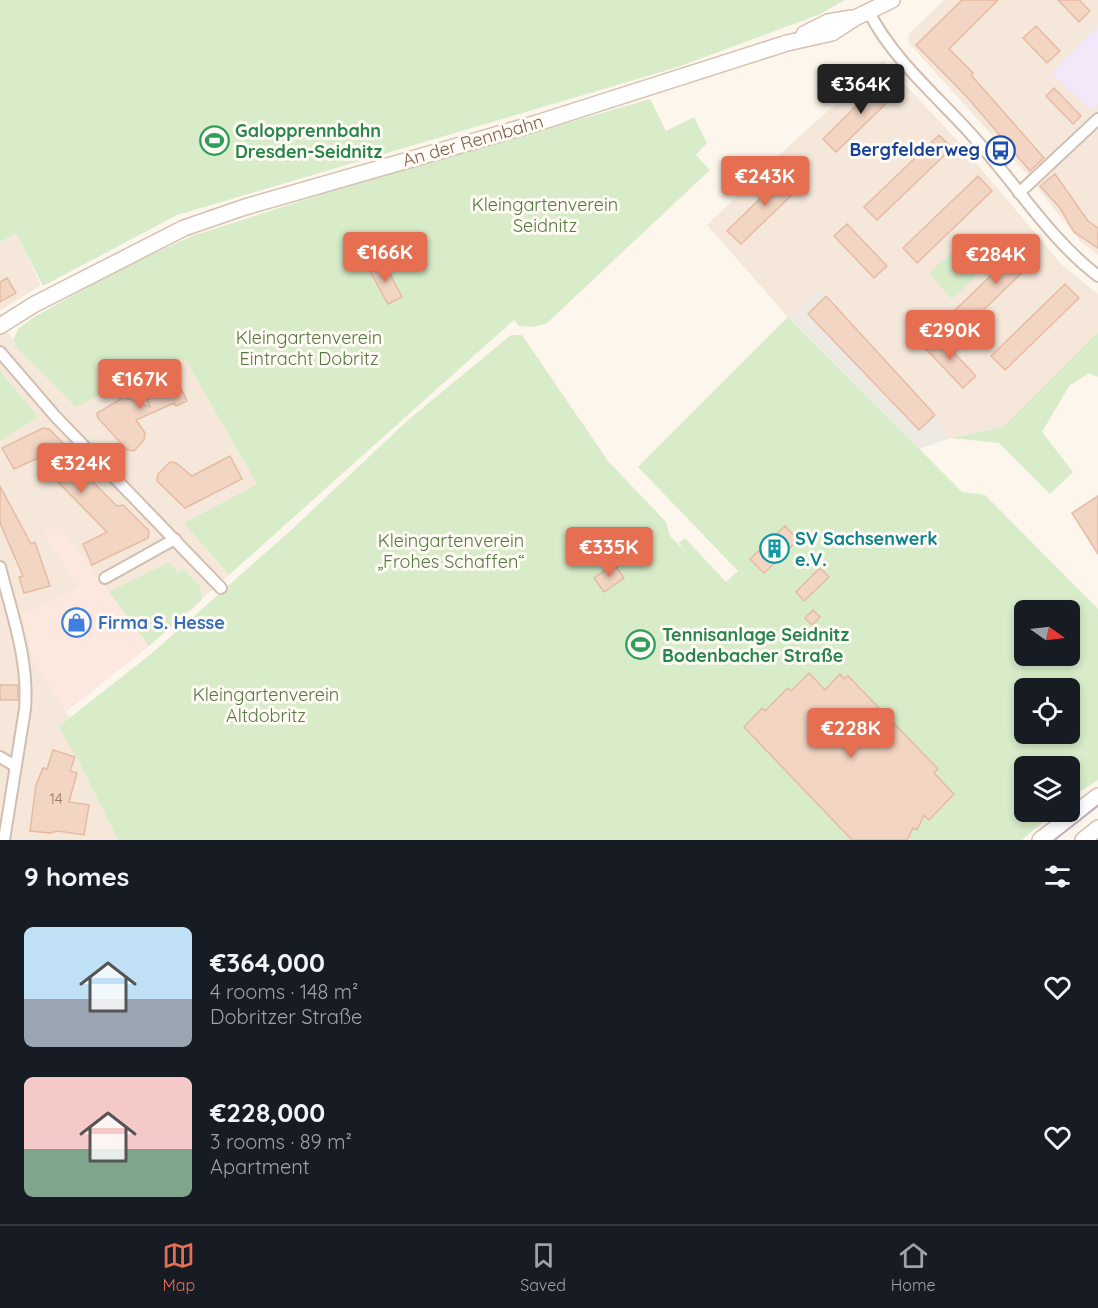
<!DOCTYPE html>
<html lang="en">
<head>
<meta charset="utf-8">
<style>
  :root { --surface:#171b24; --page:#242831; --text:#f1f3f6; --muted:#9ea1a6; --line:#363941; --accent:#e76f51 }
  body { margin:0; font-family:Quicksand,sans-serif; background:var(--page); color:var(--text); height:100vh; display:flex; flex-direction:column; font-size:22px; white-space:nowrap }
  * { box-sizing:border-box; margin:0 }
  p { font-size:20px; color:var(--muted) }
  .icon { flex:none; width:33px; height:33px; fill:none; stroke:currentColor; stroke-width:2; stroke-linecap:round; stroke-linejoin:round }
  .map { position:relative; height:840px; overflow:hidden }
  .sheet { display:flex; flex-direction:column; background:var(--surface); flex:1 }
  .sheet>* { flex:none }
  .needle { width:39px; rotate:104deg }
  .fabs { position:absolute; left:1014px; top:600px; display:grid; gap:12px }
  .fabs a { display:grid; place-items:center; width:66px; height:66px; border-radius:9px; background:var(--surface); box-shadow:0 3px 9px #0003; font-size:30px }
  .price { position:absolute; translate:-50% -51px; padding:0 14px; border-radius:6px; background:var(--accent); color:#fff; font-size:20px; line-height:39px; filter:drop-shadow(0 2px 3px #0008) }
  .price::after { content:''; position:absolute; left:50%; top:36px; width:18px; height:14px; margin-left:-9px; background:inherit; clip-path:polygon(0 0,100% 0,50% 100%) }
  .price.active { background:#222; color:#fff }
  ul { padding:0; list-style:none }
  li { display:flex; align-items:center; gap:18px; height:150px; padding:0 24px }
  li span { display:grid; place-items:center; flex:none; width:168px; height:120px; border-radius:9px; color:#555 }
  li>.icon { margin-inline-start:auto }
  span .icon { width:72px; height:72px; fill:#fffc; stroke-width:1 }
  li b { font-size:26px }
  h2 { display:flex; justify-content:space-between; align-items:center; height:72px; padding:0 24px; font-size:26px }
  .tabs { display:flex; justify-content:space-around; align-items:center; height:84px; border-top:2px solid var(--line); background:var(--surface); font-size:16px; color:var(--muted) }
  .tabs a { display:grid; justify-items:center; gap:3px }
  .tabs .active { color:var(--accent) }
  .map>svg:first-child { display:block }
  .residential { fill:#f5e8da }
  .commercial { fill:#fde8e0 }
  .industrial { fill:#efe9e4 }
  .education { fill:#f3e8fa }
  .green { fill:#d8ecc9; fill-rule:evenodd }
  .building { fill:#f3d5c3; stroke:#e6bba3; stroke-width:1.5 }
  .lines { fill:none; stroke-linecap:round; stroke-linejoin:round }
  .street-casing { stroke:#d1beb0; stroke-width:14 }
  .secondary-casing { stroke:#d6c0b0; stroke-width:18 }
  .street { stroke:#fff; stroke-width:10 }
  .secondary { stroke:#fff; stroke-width:15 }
  .tram { stroke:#b9a8c9; stroke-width:1.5 }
  .labels { text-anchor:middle; stroke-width:6; stroke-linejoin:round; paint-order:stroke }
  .number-label { font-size:15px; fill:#987a6a }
  .leisure-label { font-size:18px; font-weight:bold; fill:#27864d; stroke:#fffaf3; text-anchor:start }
  .street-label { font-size:18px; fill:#7a5c4d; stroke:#fffaf3 }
  .transit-label { font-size:18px; font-weight:bold; fill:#164399; stroke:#fffaf3; text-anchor:end }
  .park-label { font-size:18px; fill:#537a41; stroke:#fffaf3 }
  .culture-label { font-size:18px; font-weight:bold; fill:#0d838f; stroke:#fffaf3; text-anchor:start }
  .shop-label { font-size:18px; font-weight:bold; fill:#366cbe; stroke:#fffaf3; text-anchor:start }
</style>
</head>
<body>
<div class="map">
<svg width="1098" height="840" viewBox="0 0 1098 840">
  <rect width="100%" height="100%" fill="#fdf6ec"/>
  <!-- residential -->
  <path class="residential" d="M944,0H1098V255L1080,241L1025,172L909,43L908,35Z
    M883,61L957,140L1061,264L1098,294V332L1003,427L951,438L934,413L820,289L788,317L707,225L791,144Z
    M16,233L41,285L0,311V242Z
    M0,317L18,349L139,374L142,379L185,359L257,484L184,523L229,575L149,646L58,525L79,587L22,617L34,662L70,718L58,727L76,756L118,840H0Z"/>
  <!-- commercial -->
  <path class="commercial" d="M58,525L149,646L66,712L34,662L21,616L78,587L43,533Z"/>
  <!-- industrial -->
  <path class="industrial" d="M820,289L934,413L951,438L919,449L788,317Z"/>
  <!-- education -->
  <path class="education" d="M1098,25V103L1091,110L1051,73Z"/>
  <!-- green -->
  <path class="green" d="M0,0H845L818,15L678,67L177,215L43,286L16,233L0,242Z
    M650,99L666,131L694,117L707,143L696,155L710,170L547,323L533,327L519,326L514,320L229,575L184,523L257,484L185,359L141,379L138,375L76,407L18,349L13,340L18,329L34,317L122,268L192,236L335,190Z
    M953,251L976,276L952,299L929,273Z
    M788,317L962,492L985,495L1098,609V780L1070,798V766H1024V812H1054L1022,840H118L76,756L58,727L151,654L290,531L408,420L511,335H522L608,461L666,522L670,536L685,551L679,543L685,538L726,582L738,571L638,467ZM1024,610H1070V656H1024ZM1024,688H1070V734H1024Z
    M1098,332V377L1089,373L1069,386L1042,432L1073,472L1050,494L999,443L951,438L1003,427Z
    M0,371L38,417L0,441Z
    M170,562L178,573L184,569L200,586L202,600L149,646L109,592Z"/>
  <!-- building -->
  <path class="building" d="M962,0H998L949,49L973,73L971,75L1044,158L1030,171L968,98L916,45Z
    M1058,0H1079L1090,11L1079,22Z
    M1036,26L1060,51L1047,63L1023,38Z
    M884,78L898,92L836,152L823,139Z
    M1054,88L1081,116L1073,124L1046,96Z
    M939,135L952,148L877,220L864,207Z
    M789,170L803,184L741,244L727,231Z
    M1055,174L1088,221L1098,228V248L1074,232L1060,208L1040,186Z
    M978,176L992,191L917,263L903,248Z
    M847,224L887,266L874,278L834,236Z
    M1026,242L1039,256L966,327L952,313Z
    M383,261L402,297L388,304L369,269Z
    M7,278L16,293L0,302V282Z
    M1065,284L1079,298L1005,370L991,356Z
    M826,296L935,415L919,430L808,314Z
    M936,334L976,376L963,388L923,346Z
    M173,372L187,401L176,406L174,403L136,420L145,433L144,440L134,451L127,450L98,418L97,413L124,397L150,407L141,387Z
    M43,428L49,429L62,442L75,457L74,463L117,506L123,505L149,531L148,538L92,565L83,544L107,532L54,478L58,475L42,456L14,469L2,448Z
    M230,456L242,479L185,508L157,481L158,474L170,462L176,463L192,476Z
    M0,486L31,544L35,542L50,586L24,593L19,577L23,576L0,523Z
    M1098,496V554L1072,513Z
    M785,526L798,540L764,573L750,559Z
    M614,564L624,578L604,592L594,578Z
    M820,568L829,577L804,601L796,592Z
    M813,610L820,617L812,625L805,618Z
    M809,673L825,690L840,674L844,679L848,676L938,769L934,773L954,794L929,820L924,815L917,830L913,828L907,840H852L744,727L762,708L765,711L788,688L791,691Z
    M0,685H18V700H0Z
    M53,750L75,757L70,771L77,773L69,802L89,805L84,835L58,831L50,833L30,831L36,785L43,768L47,769Z"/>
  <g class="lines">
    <defs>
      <path id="street" d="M869,12C894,62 942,100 978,142C1018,187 1050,239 1098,276
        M1019,193L1098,119
        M0,352L55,416L221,588
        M0,567C12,614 29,660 25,709L4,840
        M105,578L175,539
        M0,757L15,766"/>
      <path id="secondary" d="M804,34L828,22L852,18
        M0,326L35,304L184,228L245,207L537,123L787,43L832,33L855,18L892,0
        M1040,840L1098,796
        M1083,840L1098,828"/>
    </defs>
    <!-- street casing -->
    <use href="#street" class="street-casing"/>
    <!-- secondary casing -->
    <use href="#secondary" class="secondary-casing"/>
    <!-- street -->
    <use href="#street" class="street"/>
    <!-- secondary -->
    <use href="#secondary" class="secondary"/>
    <!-- tram -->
    <path class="tram" d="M1055,840L1098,805"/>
  </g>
  <!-- icons -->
  <defs>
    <symbol id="stadium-ring" viewBox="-11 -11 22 22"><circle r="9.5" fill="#fffaf3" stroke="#2e9e5b" stroke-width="1.5"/><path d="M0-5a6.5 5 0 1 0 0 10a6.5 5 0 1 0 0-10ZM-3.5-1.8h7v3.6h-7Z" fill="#2e9e5b"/></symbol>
    <symbol id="bus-ring" viewBox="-11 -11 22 22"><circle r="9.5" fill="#fffaf3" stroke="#1a4fb4" stroke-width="1.5"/><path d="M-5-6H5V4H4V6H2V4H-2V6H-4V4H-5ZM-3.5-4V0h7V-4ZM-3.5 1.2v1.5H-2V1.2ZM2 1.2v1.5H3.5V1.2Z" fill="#1a4fb4"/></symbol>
    <symbol id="building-ring" viewBox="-11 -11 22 22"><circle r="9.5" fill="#fffaf3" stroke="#0f9aa8" stroke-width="1.5"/><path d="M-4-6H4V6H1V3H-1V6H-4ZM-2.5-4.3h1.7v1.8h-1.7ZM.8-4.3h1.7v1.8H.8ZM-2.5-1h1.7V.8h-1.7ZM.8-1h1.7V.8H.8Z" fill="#0f9aa8"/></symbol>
    <symbol id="shop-ring" viewBox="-11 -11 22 22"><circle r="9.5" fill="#fffaf3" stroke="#3f7fe0" stroke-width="1.5"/><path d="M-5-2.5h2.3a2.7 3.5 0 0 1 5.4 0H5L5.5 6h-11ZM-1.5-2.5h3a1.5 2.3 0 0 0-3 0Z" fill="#3f7fe0"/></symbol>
  </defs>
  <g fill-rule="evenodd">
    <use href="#stadium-ring" x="198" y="124" width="33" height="33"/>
    <use href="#bus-ring" x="984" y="134" width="33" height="33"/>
    <use href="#building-ring" x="758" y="532" width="33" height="33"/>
    <use href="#shop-ring" x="60" y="606" width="33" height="33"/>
    <use href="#stadium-ring" x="624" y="628" width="33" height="33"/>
  </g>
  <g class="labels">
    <!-- number labels -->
    <g class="number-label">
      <text x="56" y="804">14</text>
    </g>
    <!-- leisure labels -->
    <g class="leisure-label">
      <text x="235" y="137">Galopprennbahn<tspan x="235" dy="21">Dresden-Seidnitz</tspan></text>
      <text x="662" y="641">Tennisanlage Seidnitz<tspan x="662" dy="21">Bodenbacher Straße</tspan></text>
    </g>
    <!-- street labels -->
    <g class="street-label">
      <text transform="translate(473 141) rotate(-16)" y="6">An der Rennbahn</text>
    </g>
    <!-- transit labels -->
    <g class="transit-label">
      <text x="980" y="156">Bergfelderweg</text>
    </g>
    <!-- park labels -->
    <g class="park-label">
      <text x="545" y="211">Kleingartenverein<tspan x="545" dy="21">Seidnitz</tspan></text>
      <text x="309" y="344">Kleingartenverein<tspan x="309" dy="21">Eintracht Dobritz</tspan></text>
      <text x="451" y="547">Kleingartenverein<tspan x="451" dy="21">„Frohes Schaffen“</tspan></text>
      <text x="266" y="701">Kleingartenverein<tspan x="266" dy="21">Altdobritz</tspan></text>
    </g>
    <!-- culture labels -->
    <g class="culture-label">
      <text x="795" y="545">SV Sachsenwerk<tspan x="795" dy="21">e.V.</tspan></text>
    </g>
    <!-- shop labels -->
    <g class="shop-label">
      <text x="98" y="629">Firma S. Hesse</text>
    </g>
  </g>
</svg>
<div class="fabs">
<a><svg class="needle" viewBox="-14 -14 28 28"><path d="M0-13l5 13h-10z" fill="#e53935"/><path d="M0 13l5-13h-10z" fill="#9ea1a6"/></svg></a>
<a><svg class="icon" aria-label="locate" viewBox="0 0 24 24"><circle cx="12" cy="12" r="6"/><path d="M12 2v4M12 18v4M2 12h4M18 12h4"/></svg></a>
<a><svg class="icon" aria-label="layers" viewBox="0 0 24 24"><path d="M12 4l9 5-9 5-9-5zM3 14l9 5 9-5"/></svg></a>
</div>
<b class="price active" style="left:861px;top:115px">€364K</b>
<b class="price" style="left:765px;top:207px">€243K</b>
<b class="price" style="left:385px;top:283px">€166K</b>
<b class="price" style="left:996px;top:285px">€284K</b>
<b class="price" style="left:950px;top:361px">€290K</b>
<b class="price" style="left:140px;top:410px">€167K</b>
<b class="price" style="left:81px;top:494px">€324K</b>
<b class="price" style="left:609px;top:578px">€335K</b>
<b class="price" style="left:851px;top:759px">€228K</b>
</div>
<section class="sheet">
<h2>9 homes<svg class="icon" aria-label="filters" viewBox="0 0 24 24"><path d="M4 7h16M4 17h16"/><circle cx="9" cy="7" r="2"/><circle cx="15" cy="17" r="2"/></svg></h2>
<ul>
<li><span style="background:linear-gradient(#bfe0f5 60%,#9aa5b1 0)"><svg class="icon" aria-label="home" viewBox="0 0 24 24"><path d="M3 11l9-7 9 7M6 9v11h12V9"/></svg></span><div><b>€364,000</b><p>4 rooms · 148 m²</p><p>Dobritzer Straße</p></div><svg class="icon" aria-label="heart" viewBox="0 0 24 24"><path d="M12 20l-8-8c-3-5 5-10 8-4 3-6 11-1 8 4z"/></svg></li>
<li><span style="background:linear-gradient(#f6c9c9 60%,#7fa58c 0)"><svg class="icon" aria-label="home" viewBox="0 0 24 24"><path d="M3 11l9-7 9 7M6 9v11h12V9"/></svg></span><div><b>€228,000</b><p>3 rooms · 89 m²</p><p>Apartment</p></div><svg class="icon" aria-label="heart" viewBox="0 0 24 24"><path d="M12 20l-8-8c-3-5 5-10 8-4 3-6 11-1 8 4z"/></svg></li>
</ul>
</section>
<nav class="tabs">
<a class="active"><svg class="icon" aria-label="map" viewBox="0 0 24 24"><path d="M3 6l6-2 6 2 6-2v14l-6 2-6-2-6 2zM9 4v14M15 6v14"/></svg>Map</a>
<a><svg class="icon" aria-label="saved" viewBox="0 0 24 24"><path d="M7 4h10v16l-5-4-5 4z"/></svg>Saved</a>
<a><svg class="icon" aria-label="home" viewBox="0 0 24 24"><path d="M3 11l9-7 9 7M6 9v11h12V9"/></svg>Home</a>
</nav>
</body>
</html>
